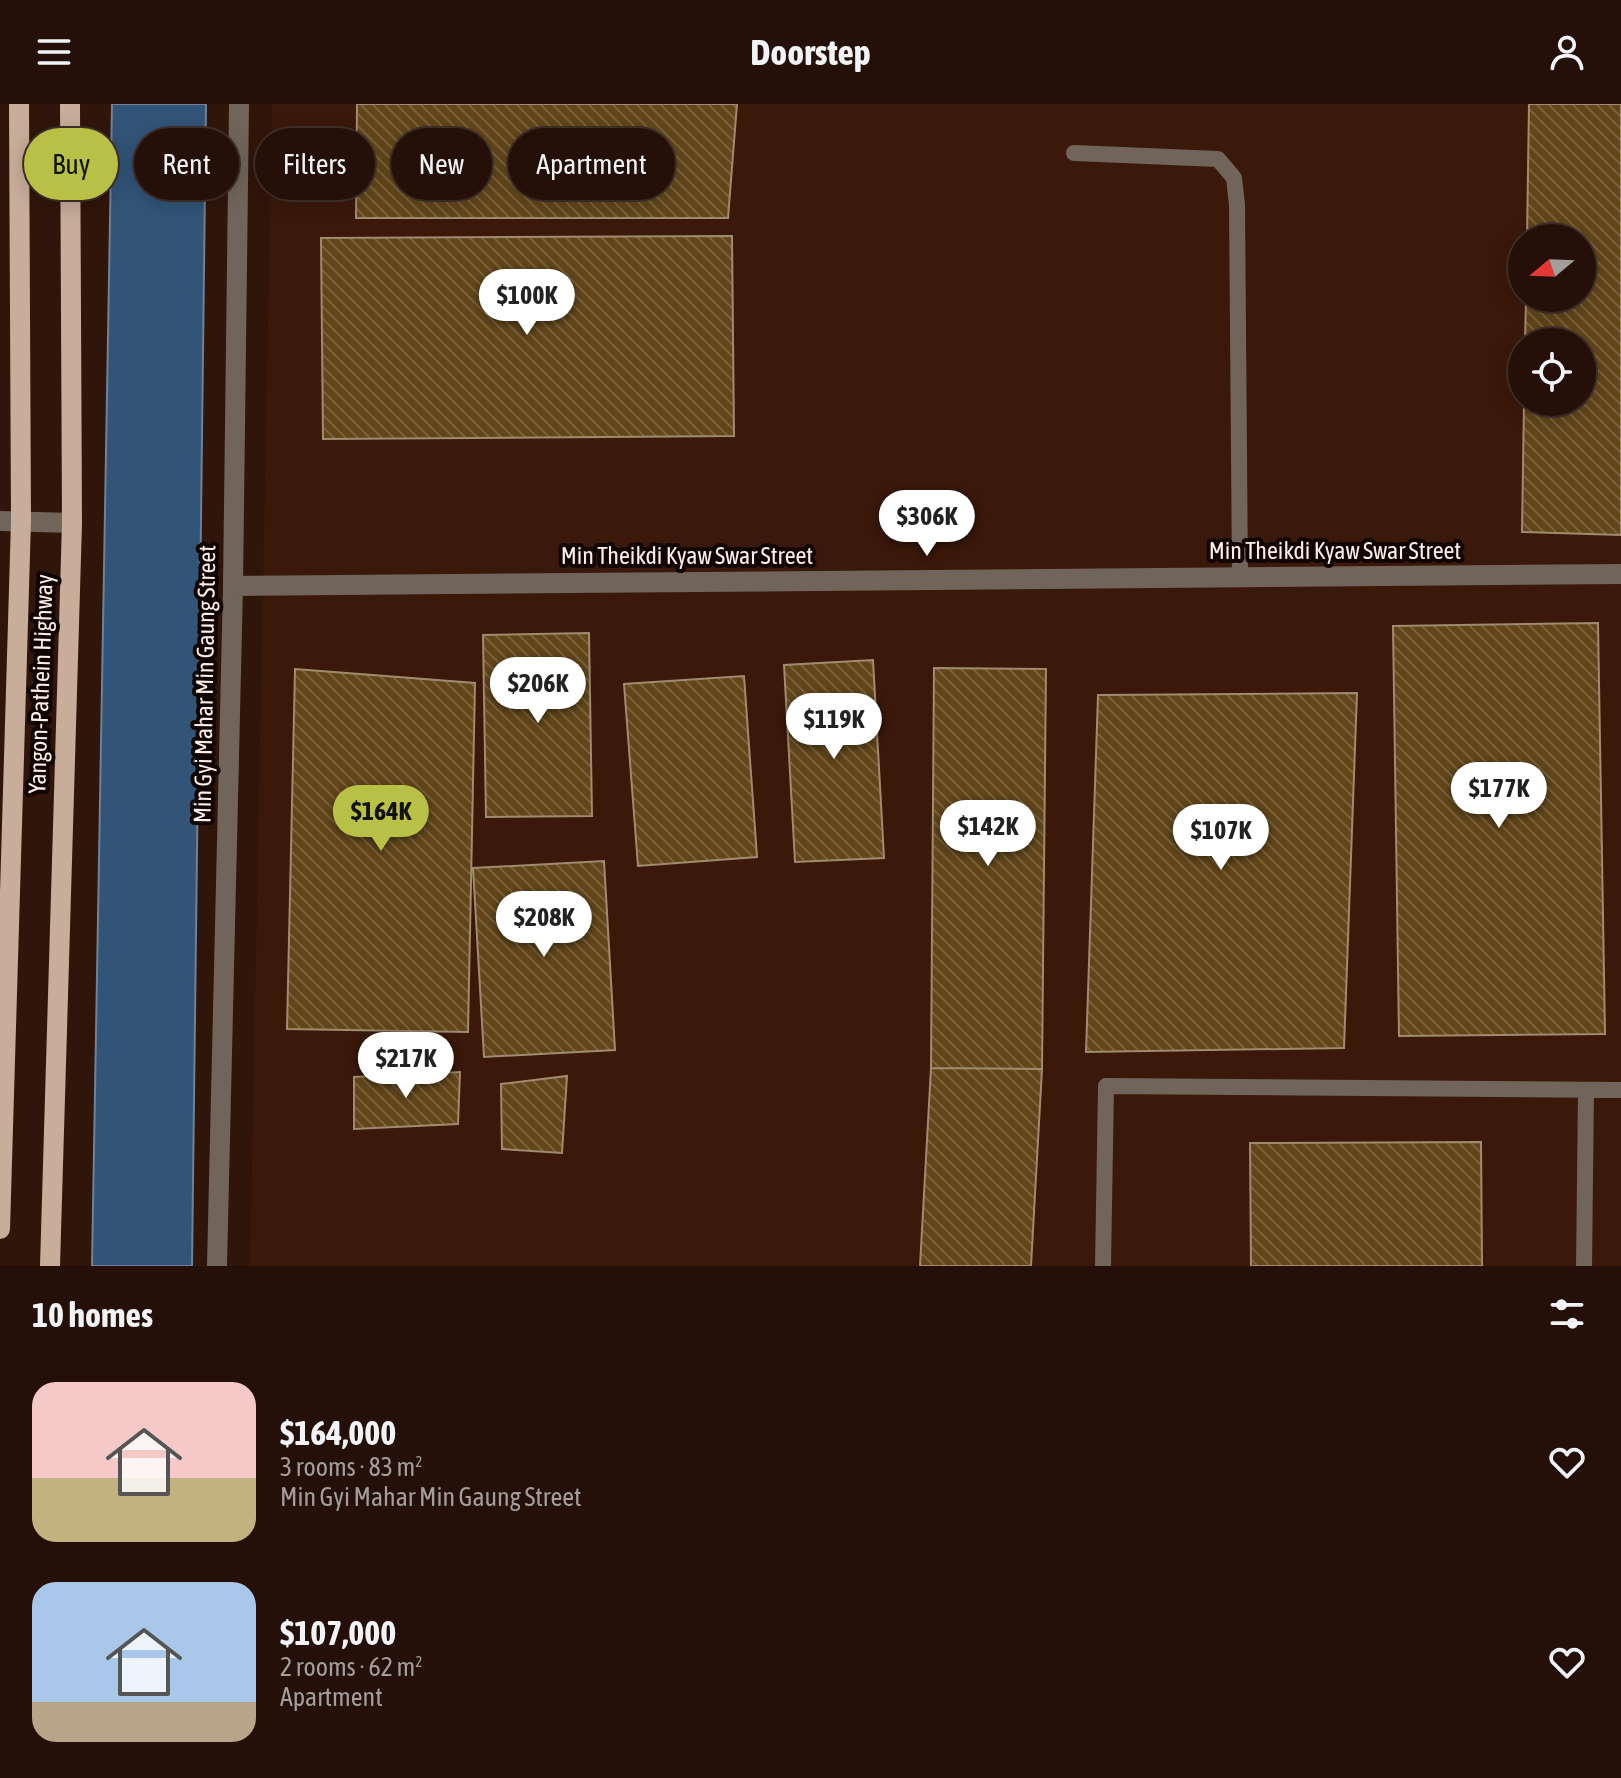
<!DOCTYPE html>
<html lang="en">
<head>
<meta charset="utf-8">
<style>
  :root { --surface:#241008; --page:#301e16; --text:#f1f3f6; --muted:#a39d9c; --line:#413029; --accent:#b9c046 }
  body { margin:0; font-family:"Asap Condensed",sans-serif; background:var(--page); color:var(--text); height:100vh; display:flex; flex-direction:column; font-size:30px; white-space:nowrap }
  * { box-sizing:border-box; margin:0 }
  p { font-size:26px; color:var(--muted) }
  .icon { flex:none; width:44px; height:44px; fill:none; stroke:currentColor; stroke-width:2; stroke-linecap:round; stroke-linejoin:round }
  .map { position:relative; height:1162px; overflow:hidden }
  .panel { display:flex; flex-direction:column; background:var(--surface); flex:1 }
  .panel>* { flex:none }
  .guide { position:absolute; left:24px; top:24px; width:800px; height:72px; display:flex; gap:16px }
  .needle { width:52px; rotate:251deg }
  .tools { position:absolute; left:1508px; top:120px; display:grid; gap:16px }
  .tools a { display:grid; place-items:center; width:88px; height:88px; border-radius:50%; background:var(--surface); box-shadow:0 4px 20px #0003,0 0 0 2px var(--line); font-size:40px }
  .price { position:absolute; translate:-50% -68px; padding:0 18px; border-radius:28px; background:#fff; color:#222; font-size:26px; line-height:52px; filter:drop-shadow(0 2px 4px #0008) }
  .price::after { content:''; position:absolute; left:50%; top:48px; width:24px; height:18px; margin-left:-12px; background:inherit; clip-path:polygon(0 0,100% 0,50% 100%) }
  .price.on { background:var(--accent); color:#111 }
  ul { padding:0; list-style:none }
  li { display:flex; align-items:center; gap:24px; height:200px; padding:0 32px }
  li span { display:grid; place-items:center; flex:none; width:224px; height:160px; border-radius:24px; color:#555 }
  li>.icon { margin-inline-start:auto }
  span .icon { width:96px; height:96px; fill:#fffc; stroke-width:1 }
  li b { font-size:34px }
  h2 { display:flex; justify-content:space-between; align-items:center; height:96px; padding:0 32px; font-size:34px }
  .chip { padding:0 28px; border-radius:36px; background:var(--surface); box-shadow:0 4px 20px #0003,0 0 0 2px var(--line); font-size:28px; line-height:72px }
  .chip.on { background:var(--accent); color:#111 }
  header { display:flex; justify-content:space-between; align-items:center; height:104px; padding:0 32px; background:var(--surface); font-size:36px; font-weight:700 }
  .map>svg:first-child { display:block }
  .built { fill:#3a180a; fill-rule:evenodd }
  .water { fill:#325477; stroke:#708299; stroke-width:2 }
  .building { fill:url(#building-back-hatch); stroke:#a18b6f; stroke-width:2 }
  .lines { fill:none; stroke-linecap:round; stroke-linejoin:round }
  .service { stroke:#71655b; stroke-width:16 }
  .minor { stroke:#71655b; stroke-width:20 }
  .primary { stroke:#c7ad9a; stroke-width:20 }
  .labels { text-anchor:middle; stroke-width:8; stroke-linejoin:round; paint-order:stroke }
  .street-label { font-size:24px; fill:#ffefe9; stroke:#100502 }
</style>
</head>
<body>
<header><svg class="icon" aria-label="menu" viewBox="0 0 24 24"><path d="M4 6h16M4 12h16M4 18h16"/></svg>Doorstep<svg class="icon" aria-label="person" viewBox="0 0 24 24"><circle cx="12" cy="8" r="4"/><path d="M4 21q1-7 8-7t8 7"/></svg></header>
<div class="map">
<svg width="1621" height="1162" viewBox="0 0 1621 1162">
  <defs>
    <pattern id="building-back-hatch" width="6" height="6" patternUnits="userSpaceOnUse" patternTransform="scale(2)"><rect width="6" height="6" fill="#62461a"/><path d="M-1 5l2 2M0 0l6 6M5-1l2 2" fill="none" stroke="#7a613b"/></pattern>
  </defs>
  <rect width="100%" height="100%" fill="#30150a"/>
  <!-- built -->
  <path class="built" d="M272,0H1621V1162H250ZM1522,134H1582V194H1522ZM1522,238H1582V298H1522Z"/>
  <!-- water -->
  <path class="water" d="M112,0H206L192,1162H92Z"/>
  <!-- building -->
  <path class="building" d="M357,0H737L728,114H356Z
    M1529,0H1621V431L1522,428L1524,298H1582V238H1525L1526,194H1582V134H1527Z
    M732,132L734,332L323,335L321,134Z
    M1598,519L1605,930L1399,932L1393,522Z
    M589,529L592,712L486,713L483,531Z
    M873,556L884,754L795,758L784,561Z
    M934,564L1046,565L1042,965L931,964Z
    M295,565L475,579L468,928L287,925Z
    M744,572L757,753L638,762L624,580Z
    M1357,589L1344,944L1086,948L1098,591Z
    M604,757L615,946L484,953L473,764Z
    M931,964L1042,965L1031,1162H920Z
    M460,968L458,1020L354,1025V973Z
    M567,972L562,1049L502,1045L501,980Z
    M1481,1038L1482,1162H1251L1250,1039Z"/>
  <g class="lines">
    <!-- service -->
    <path class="service" d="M1074,49L1218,55L1234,74L1237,101L1240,473
      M1103,1162L1106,982L1621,986
      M1584,1162L1586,986"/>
    <!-- minor -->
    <path class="minor" d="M0,417L72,419
      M233,482L1621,470
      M217,1162L233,482L239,0"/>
    <!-- primary -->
    <path class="primary" d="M0,1125L21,417L19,0
      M50,1162L72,419L70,0"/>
  </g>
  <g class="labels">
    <!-- street labels -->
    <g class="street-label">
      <text x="1335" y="455">Min Theikdi Kyaw Swar Street</text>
      <text x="687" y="460">Min Theikdi Kyaw Swar Street</text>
      <text transform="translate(41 580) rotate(-88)" y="8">Yangon-Pathein Highway</text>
      <text transform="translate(205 580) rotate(-89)" y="8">Min Gyi Mahar Min Gaung Street</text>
    </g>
  </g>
</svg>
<div class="tools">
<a><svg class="needle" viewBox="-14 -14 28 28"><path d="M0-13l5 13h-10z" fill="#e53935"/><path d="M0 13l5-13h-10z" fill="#a39d9c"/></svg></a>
<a><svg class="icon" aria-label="locate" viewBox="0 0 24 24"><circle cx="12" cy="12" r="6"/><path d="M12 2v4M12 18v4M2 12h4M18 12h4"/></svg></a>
</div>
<b class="price" style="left:527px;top:233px">$100K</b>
<b class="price" style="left:927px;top:454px">$306K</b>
<b class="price" style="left:538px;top:621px">$206K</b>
<b class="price" style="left:834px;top:657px">$119K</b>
<b class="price" style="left:1499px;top:726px">$177K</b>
<b class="price on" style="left:381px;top:749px">$164K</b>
<b class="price" style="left:988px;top:764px">$142K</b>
<b class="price" style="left:1221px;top:768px">$107K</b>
<b class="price" style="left:544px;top:855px">$208K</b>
<b class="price" style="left:406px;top:996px">$217K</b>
<div class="guide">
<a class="chip on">Buy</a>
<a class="chip">Rent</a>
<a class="chip">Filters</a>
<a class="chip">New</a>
<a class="chip">Apartment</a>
</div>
</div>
<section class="panel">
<h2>10 homes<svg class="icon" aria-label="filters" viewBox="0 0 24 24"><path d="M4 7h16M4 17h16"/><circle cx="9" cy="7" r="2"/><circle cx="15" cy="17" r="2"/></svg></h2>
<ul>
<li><span style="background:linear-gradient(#f6c9c9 60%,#c2b280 0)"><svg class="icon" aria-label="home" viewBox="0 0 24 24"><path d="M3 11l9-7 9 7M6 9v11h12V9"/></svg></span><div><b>$164,000</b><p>3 rooms · 83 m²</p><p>Min Gyi Mahar Min Gaung Street</p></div><svg class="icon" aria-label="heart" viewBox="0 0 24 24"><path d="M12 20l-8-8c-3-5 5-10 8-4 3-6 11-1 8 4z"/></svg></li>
<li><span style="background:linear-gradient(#a9c7e8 75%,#b9a48a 0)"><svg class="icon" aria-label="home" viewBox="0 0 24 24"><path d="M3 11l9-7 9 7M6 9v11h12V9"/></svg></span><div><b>$107,000</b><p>2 rooms · 62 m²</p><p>Apartment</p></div><svg class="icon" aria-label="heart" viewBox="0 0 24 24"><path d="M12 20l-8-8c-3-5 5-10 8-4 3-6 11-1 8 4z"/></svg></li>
</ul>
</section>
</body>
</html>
